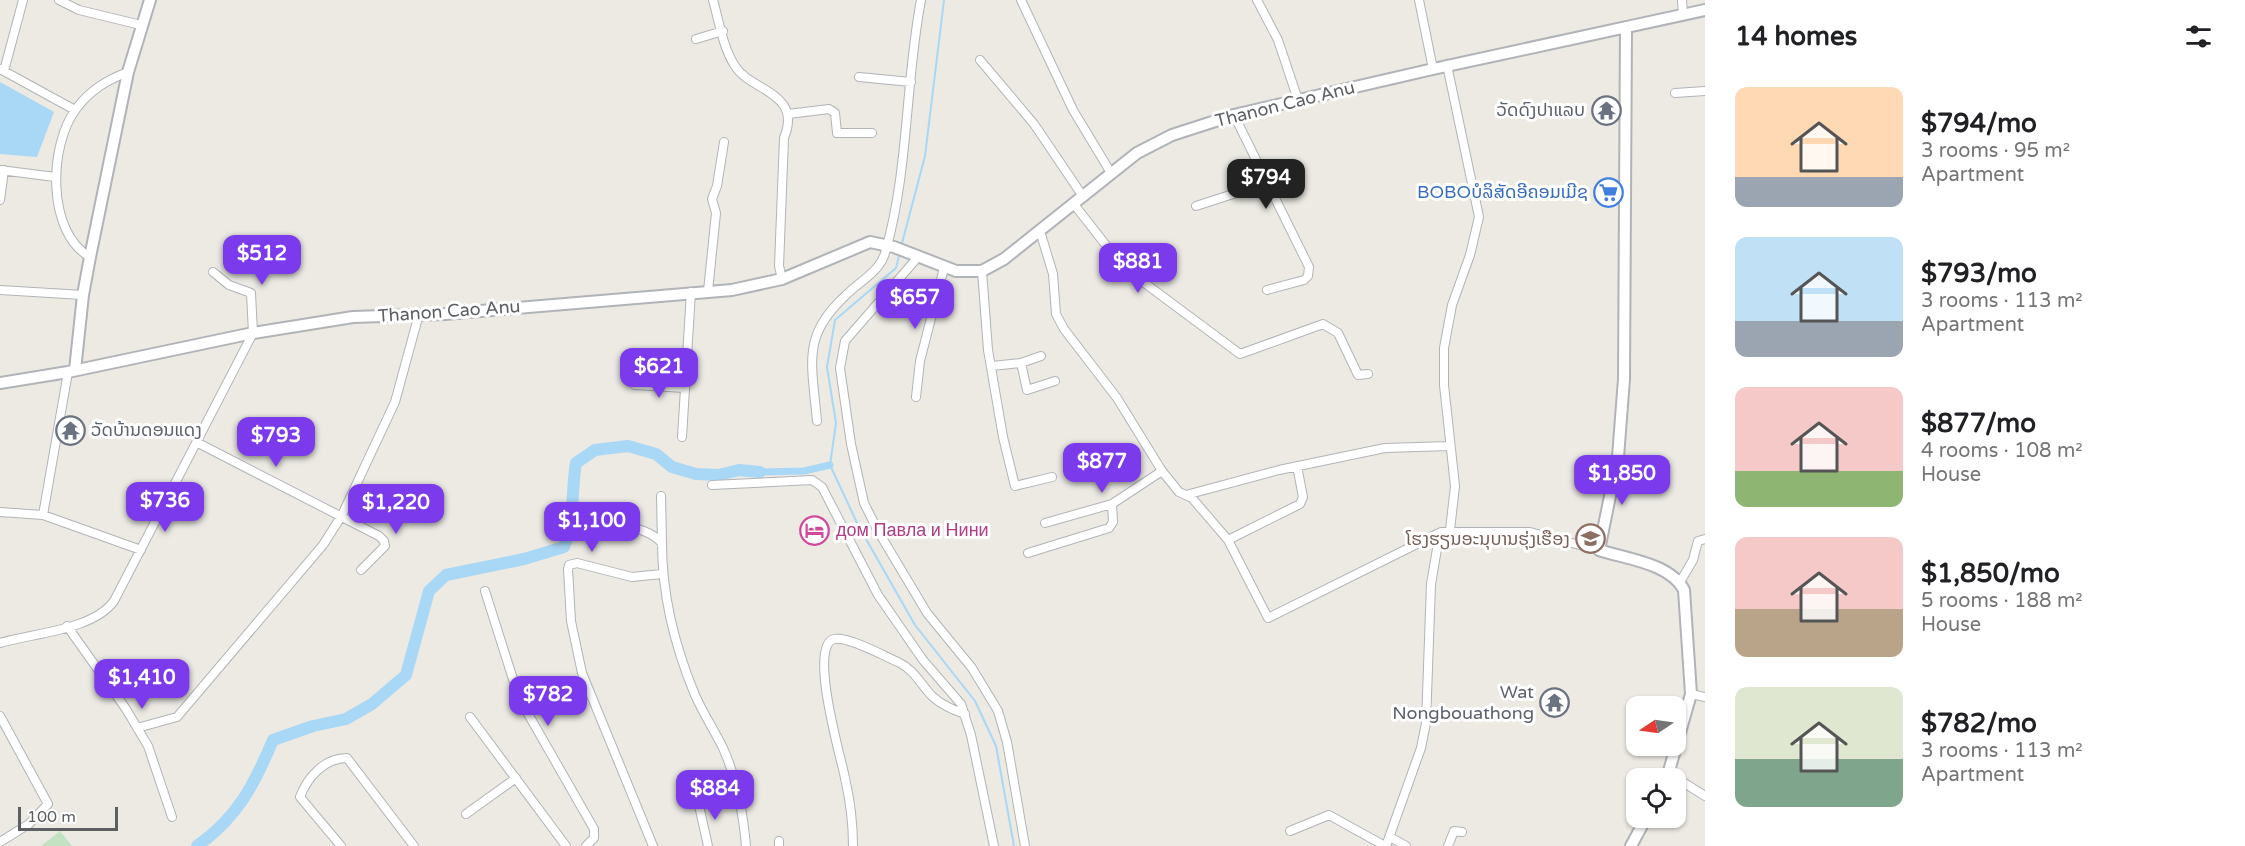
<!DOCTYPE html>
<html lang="en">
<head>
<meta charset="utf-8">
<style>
  :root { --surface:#fff; --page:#f2f2f2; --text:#202124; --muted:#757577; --accent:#7c3aed }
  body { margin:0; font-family:"Varela Round","Noto Sans Lao",sans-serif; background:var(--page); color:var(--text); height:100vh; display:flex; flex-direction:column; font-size:22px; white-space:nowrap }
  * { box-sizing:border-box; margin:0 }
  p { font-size:20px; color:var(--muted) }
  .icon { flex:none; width:33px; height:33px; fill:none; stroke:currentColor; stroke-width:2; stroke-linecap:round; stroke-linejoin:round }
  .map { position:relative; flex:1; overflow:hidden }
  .panel { display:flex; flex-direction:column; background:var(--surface); width:540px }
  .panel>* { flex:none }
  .needle { width:39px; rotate:257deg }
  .tools { position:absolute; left:1626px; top:696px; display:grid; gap:12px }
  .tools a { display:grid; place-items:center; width:60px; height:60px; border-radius:12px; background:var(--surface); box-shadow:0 2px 4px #0004; font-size:30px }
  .scale { position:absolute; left:18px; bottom:15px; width:100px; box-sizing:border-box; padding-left:6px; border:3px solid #5b5f62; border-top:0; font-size:16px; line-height:21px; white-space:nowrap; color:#5b5f62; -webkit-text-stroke:4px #fff; paint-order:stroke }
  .price { position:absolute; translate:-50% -51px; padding:0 14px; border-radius:12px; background:var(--accent); color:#fff; font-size:20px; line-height:39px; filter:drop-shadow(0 2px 3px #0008) }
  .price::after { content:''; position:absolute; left:50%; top:36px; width:18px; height:14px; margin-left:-9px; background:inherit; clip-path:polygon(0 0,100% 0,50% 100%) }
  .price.current { background:#222; color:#fff }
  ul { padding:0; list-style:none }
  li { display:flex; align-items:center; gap:18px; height:150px; padding:0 30px }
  li span { display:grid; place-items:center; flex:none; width:168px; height:120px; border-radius:12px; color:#555 }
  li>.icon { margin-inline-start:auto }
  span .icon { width:72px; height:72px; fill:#fffc; stroke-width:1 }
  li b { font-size:26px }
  h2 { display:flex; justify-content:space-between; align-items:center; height:72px; padding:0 30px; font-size:26px }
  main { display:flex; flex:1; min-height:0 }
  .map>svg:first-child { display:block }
  .green { fill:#c3e2c2 }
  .water { fill:#a9d7f6 }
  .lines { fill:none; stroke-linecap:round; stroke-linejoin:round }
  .stream { stroke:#a9d7f6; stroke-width:2 }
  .canal { stroke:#a9d7f6; stroke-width:7 }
  .river { stroke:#a9d7f6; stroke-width:12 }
  .street-casing { stroke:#b1b4b7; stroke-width:10 }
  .secondary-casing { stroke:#b0b3b7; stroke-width:14 }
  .street { stroke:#fff; stroke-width:8 }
  .secondary { stroke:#fff; stroke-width:10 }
  .labels { text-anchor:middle; stroke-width:6; stroke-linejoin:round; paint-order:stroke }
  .street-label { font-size:18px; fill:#5b5f62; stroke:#fff }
  .worship-label { font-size:18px; fill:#5b616d; stroke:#fff; text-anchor:end }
  .shop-label { font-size:18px; fill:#366cbe; stroke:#fff; text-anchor:end }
  .hotel-label { font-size:18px; fill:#b23c85; stroke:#fff; text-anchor:start }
  .education-label { font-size:18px; fill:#785e54; stroke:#fff; text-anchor:end }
</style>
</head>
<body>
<main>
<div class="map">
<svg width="1705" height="846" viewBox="0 0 1705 846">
  <rect width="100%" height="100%" fill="#eceae3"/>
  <!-- green -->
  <path class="green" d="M60,831L72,846H41Z"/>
  <!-- water -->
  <path class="water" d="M0,82L54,112L37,157L0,154Z"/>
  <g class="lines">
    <!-- stream -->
    <path class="stream" d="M901,247L925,156L944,0
      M900,252L896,268L835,320L827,367L836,423L830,465L858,525L915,625L975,701L996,746L1014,846"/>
    <!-- canal -->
    <path class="canal" d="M760,472L804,471L830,465"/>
    <!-- river -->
    <path class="river" d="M197,846C238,817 254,785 273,740L313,726L346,719L372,704L406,675L429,591L446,575L524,559L564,547C575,520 571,492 576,463L595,450L628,446L656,454L672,467L696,474L719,475L739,470L760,472"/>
    <defs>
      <path id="street" d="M59,0L79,10L141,25
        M713,0C719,21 723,48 735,66C750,91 803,92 784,138L779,266L782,279
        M1021,0L1073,110L1111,173
        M1257,0L1278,40L1298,100
        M1419,0L1433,69
        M1682,0L1683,15
        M696,39L723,31
        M980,60L1034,124L1082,195
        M0,69L75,110
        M4,71L23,0
        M859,77L911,82
        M1675,93L1705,91
        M788,114L829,109L835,113L837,133H872
        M1234,115L1309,267L1308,276L1304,280L1267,290
        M0,170L55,177
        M0,200L4,170
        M1073,203L1123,267L1240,354L1323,324L1338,333L1358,375L1368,374
        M1196,206L1267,183
        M1040,231L1053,274L1056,314L1064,329L1117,398L1162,471L1179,492L1192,498L1228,540L1268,618L1441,532H1530L1599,550
        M90,257C46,232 49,145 76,109C90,90 107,80 128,72
        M918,257L845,341L840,368L851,444L864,503L878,531L927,613L972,668L998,711L1007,742L1025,846
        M982,271L988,350L1003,437L1015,486L1052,477
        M0,290L83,295
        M708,291L716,213L712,199L717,186L724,142
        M1021,363L1027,390L1055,381
        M992,366L1021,363L1041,356
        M635,385L685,388
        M916,397L920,361L944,268
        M817,421C811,356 801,333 855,287C867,277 881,268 885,253C909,171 905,83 921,0
        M682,437L691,292
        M198,443L379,536L384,541L385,546L361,570
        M712,485L812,480L822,487L878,595L923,660L961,704L971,735L994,846
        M1186,495L1279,470L1385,448L1450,446
        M661,496L662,543
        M0,512L43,515L141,550
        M43,515L68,372
        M1045,523L1112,504L1162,471
        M621,526C635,527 652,532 662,543C662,594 675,647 695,695C703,713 714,730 723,748C737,779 743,812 746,846
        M1228,540L1300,504L1303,497L1297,466
        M1028,553L1109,528L1113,522L1112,504
        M1680,582L1693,560L1698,541L1705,539
        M485,591L519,698L594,829V838L586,846
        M67,626L126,709L148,746L172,817
        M0,643C34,633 93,630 114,601L253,333L251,293L229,285L213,272
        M1691,694L1705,697
        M0,716L48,804L29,824L0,842
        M470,717L566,846
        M137,728L177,717L323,545L342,515L395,402L419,314
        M1670,774L1705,796
        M698,801L708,846
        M466,814L516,778
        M1290,831L1329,815L1385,846
        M1390,837L1406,846
        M779,841V846
        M341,846L300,797C307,778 324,758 347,758L414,846
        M653,846L582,673L571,621L568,569L569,565L577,563L632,577L662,574
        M853,846C853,824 850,800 845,778C841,758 808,645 834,639C848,636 884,656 898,662C915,670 920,684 933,697C942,705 953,710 965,714
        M1386,846L1421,748L1426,723L1431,584L1438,543L1450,530L1455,486L1444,385V348L1452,305L1470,255L1479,217L1447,65
        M1448,846L1454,831L1462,832"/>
      <path id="secondary" d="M1626,27L1624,379L1618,457L1599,550C1626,559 1670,563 1684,590L1691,694L1667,778
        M75,370L83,295L90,257L128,72L150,0
        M0,383L68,372L253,333L353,317L445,314L732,290L782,279L870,242L894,247L956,271H982L1004,259L1137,153L1172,135L1234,115L1433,69L1705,10
        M1631,846L1646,818"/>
    </defs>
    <!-- street casing -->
    <use href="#street" class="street-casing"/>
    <!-- secondary casing -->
    <use href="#secondary" class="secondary-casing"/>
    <!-- street -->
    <use href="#street" class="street"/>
    <!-- secondary -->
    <use href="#secondary" class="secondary"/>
  </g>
  <!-- icons -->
  <defs>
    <symbol id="temple-ring" viewBox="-11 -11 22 22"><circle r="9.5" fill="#fff" stroke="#6b7280" stroke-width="1.5"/><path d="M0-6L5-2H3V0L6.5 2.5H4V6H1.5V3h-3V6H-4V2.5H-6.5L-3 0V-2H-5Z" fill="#6b7280"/></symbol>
    <symbol id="supermarket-ring" viewBox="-11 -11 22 22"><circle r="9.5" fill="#fff" stroke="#3f7fe0" stroke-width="1.5"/><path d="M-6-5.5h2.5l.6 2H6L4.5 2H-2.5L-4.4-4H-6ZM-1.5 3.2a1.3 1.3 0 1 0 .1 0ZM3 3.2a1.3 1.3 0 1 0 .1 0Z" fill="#3f7fe0"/></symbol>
    <symbol id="hotel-ring" viewBox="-11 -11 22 22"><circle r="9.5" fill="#fff" stroke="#d1479c" stroke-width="1.5"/><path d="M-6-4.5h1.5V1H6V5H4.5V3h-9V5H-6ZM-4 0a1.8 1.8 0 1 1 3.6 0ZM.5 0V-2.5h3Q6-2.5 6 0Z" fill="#d1479c"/></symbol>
    <symbol id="school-ring" viewBox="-11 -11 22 22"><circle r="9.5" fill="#fff" stroke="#8d6e63" stroke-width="1.5"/><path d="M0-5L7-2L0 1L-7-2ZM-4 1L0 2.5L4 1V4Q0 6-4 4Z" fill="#8d6e63"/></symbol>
  </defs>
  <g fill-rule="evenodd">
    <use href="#temple-ring" x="1590" y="94" width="33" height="33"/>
    <use href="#supermarket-ring" x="1592" y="176" width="33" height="33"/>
    <use href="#temple-ring" x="54" y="414" width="33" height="33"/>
    <use href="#hotel-ring" x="798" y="514" width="33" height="33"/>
    <use href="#school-ring" x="1574" y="522" width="33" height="33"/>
    <use href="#temple-ring" x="1538" y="686" width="33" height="33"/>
  </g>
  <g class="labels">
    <!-- street labels -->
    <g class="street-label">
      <text transform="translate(1285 104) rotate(-14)" y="6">Thanon Cao Anu</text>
      <text transform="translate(449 311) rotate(-4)" y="6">Thanon Cao Anu</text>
    </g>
    <!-- worship labels -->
    <g class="worship-label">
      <text x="1585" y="116">ວັດດົງປາແລບ</text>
      <text x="91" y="436" text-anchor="start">ວັດບ້ານດອນແດງ</text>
      <text x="1534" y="698">Wat<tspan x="1534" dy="21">Nongbouathong</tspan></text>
    </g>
    <!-- shop labels -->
    <g class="shop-label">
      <text x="1588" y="198">BOBOບໍລິສັດອີຄອມເມີຊ</text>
    </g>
    <!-- hotel labels -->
    <g class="hotel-label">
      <text x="836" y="536">дом Павла и Нини</text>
    </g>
    <!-- education labels -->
    <g class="education-label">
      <text x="1570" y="545">ໂຮງຮຽນອະນຸບານຮຸ່ງເຮືອງ</text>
    </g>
  </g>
</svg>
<div class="tools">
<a><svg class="needle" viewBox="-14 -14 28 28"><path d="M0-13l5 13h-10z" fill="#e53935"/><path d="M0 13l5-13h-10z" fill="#757577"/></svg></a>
<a><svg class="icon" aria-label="locate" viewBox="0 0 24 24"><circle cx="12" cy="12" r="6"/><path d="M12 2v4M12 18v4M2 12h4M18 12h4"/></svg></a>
</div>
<div class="scale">100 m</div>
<b class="price current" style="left:1266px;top:210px">$794</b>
<b class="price" style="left:262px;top:286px">$512</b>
<b class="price" style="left:1138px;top:294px">$881</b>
<b class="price" style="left:915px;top:330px">$657</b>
<b class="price" style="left:659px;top:399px">$621</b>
<b class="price" style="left:276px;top:468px">$793</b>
<b class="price" style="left:1102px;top:494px">$877</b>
<b class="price" style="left:1622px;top:506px">$1,850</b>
<b class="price" style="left:165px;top:533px">$736</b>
<b class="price" style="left:396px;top:535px">$1,220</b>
<b class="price" style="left:592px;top:553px">$1,100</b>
<b class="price" style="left:142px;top:710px">$1,410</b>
<b class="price" style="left:548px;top:727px">$782</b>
<b class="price" style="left:715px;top:821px">$884</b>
</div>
<section class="panel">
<h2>14 homes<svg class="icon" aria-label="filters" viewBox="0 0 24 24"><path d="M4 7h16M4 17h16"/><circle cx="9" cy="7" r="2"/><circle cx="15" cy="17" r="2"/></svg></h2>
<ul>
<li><span style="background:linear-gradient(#ffd9b3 75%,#9aa5b1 0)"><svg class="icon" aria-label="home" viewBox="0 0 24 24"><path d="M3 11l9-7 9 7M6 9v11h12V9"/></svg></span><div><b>$794/mo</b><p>3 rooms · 95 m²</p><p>Apartment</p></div></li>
<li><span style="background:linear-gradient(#bfe0f5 70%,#9aa5b1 0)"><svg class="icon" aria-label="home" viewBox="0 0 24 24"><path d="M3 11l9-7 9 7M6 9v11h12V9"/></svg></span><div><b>$793/mo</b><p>3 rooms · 113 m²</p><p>Apartment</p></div></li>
<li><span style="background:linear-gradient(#f6c9c9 70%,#8fb573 0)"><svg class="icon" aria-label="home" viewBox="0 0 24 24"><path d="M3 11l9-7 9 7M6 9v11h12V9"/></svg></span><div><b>$877/mo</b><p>4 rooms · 108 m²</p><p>House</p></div></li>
<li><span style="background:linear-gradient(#f6c9c9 60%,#b9a48a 0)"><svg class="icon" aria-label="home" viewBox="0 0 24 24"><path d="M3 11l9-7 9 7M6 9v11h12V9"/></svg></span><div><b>$1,850/mo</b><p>5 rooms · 188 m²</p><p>House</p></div></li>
<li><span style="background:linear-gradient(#dfe7d0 60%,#7fa58c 0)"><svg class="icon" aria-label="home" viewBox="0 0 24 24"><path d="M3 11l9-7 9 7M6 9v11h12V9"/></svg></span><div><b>$782/mo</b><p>3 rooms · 113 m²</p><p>Apartment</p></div></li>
</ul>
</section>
</main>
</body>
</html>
